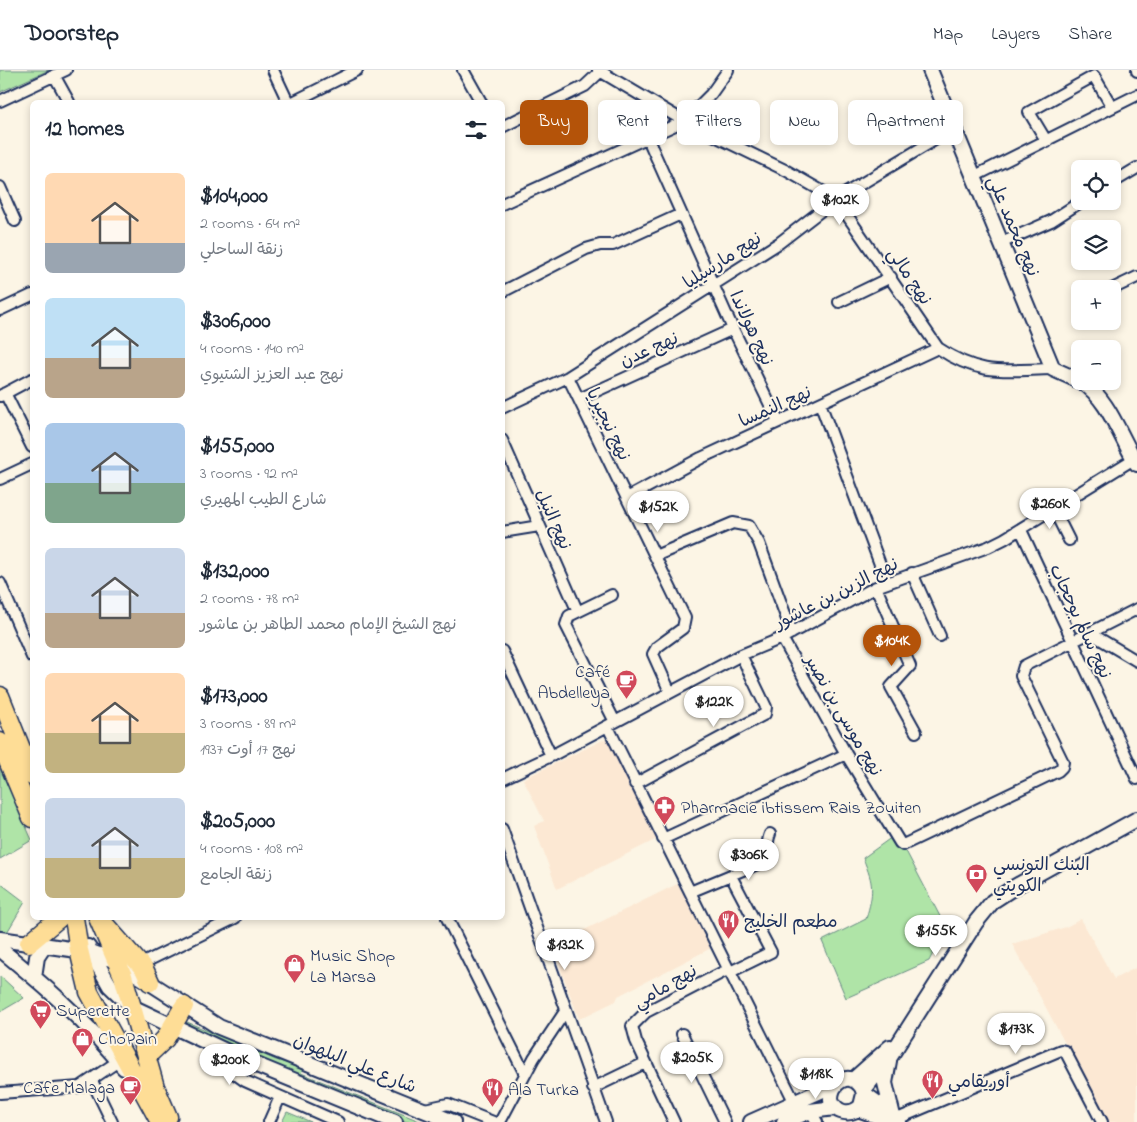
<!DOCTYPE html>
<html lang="en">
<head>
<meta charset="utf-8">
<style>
  :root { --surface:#fff; --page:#f6f6f7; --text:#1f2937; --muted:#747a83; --line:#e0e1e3; --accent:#b45309 }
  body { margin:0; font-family:"Indie Flower","Playpen Sans Arabic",sans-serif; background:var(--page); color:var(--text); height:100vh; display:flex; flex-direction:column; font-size:19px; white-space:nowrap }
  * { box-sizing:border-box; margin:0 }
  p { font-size:16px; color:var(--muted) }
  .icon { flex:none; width:28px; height:28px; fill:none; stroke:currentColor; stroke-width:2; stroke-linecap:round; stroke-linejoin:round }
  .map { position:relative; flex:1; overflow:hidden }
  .details { position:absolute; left:30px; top:30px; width:475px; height:820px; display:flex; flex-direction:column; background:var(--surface); border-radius:8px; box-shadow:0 2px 8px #0003 }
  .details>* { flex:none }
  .banner { position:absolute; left:520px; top:30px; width:475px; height:45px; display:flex; gap:10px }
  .tools { position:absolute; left:1071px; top:90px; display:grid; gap:10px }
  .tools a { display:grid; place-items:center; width:50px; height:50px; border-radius:8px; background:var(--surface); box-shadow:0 2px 8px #0003; font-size:25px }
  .price { position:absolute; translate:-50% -42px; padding:0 11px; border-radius:18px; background:#fff; color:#222; font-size:16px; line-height:32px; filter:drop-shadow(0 1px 2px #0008) }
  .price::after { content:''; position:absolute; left:50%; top:30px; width:15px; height:11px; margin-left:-8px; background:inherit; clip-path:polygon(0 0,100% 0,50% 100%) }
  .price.active { background:var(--accent); color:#fff }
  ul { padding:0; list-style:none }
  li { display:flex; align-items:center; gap:15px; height:125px; padding:0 15px }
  li span { display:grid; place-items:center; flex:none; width:140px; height:100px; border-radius:8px; color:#555 }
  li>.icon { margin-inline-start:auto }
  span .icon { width:60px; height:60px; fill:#fffc; stroke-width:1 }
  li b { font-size:21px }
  h2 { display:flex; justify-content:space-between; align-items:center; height:60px; padding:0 15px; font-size:21px }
  .chip { padding:0 18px; border-radius:8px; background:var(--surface); box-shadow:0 2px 8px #0003; font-size:18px; line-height:45px }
  .chip.active { background:var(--accent); color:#fff }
  header { display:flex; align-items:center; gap:30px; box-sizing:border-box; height:70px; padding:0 25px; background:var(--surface); border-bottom:1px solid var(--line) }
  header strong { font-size:24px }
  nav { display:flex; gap:28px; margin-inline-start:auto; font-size:18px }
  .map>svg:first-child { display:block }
  .built { fill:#fce8d3 }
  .green { fill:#afe4a7; stroke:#658a82 }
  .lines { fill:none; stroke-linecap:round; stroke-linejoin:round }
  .street-casing { stroke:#1b2f5e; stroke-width:14 }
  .secondary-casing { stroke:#1b2f5e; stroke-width:18 }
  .highway-casing { stroke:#1b2f5e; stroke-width:21 }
  .street { stroke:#fcf5e5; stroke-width:10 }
  .secondary { stroke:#fcf5e5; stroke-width:14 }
  .highway { stroke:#fedd96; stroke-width:18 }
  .labels { text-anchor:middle; stroke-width:4; stroke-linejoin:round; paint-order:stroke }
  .street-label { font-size:18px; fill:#1b2f5e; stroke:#fcf5e5 }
  .poi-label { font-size:18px; fill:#1b2f5e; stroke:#fcf5e5; text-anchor:start }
</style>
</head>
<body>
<header>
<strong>Doorstep</strong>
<nav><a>Map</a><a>Layers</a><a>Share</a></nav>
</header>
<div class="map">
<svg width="1137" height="1052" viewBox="0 0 1137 1052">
  <rect width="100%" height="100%" fill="#fcf5e5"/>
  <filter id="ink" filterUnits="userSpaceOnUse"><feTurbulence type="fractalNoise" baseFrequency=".02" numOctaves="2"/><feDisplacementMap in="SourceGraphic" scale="10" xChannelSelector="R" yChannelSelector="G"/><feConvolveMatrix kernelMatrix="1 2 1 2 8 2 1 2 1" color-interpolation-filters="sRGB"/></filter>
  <g filter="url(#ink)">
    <!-- built -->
    <path class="built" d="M607,668L657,769L557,819L534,756L544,751L523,709Z
      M679,813L713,877L618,926L616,931L579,949L552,876Z
      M1081,849L1114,909L1137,897V1052H1107L1012,874L1066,857Z"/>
    <!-- green -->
    <path class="green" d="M0,0H49L0,22Z
      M0,698L32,770L0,789Z
      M892,767L907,783L946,858L929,891L846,928L822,871L866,849C874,821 874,815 863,788Z
      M0,813L25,832L6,864L0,860Z
      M0,906L24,928L0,942Z
      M187,952L276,990L303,998L301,1003L422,1052H407L184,958Z
      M287,1042L311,1052H282Z"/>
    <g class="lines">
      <defs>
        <path id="street" d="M273,0L288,32
          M463,0L481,32
          M598,0L684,51L787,101L836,129L938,278C981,307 1005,300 1053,299
          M1137,0V1
          M54,5L69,32
          M0,31L66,0
          M293,32L357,0
          M502,57L585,16L602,0
          M648,69L733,259L778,351
          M1047,72L1029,42L1094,6L1112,37
          M973,107L1137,25
          M1112,113L1137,98
          M0,117L15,151
          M502,134L684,51L711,24L728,0
          M1001,173L1051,151L1082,131
          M1112,219L1137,207
          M502,222L586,179L600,175H613L681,144
          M839,232L891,207
          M0,240L32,225
          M568,307L685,548L683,558L657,577L653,584L670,622
          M5,323L32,377
          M0,326L32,309
          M579,329L733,259
          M820,333L887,513
          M502,338L568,307L779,173L836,129L953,59
          M502,370L577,540
          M0,409L32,394
          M627,428L701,388L938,278
          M1054,440L1069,470
          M1021,460L1137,709
          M502,462L539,456
          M655,486L733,453L749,456L759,473L792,563
          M912,503L940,566
          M0,513L32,587
          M876,517L910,596L891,617L916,662
          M612,525L569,546L566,555L615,652
          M1090,563L1137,591
          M782,568L846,684L900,773L903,775L1058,701L1062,697L1063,692L1021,606L1024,596L1137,539
          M502,581L551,686
          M608,657L795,1033
          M502,709L551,686L741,585L782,568L876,517L988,477L1004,469L1137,387
          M635,714L765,644L766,637L741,585
          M502,759L606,1052
          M663,769L846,684
          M690,822L762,792C771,783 765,775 770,764
          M447,848L525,1004
          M139,895L235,848
          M730,902L771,882L731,806
          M682,964L725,1052
          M206,974L231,1001L245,1011L338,1052
          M92,1011L112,1052
          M593,1018L645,993
          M0,1023L80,1017L123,988
          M420,1040L448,1034L493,1052
          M810,1041L817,1052
          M269,1052L280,1027
          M500,1052L534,988L566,940
          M674,1052L636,971L632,956L646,942L729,899
          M895,1052L897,1049L1061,980L1065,981L1102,1052"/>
        <path id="secondary" d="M930,0L1053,299L1080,311
          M1081,311C1109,329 1120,367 1137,394
          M0,869L91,882L116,891L219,957L453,1052
          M88,877L110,916L132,937L247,991L395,1052
          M0,879C44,915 89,954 124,998
          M34,907L37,887L45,875
          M889,991L885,1013L893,1046
          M853,1010L890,977
          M863,1021L890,987L976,852L993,831L1016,816L1137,749
          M864,1024L861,1036C850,1047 835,1043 831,1029C831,1013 848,1001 860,1015C864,1019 864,1024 869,1027C879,1035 891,1042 899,1052
          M858,1039L893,1052
          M751,1052L836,1014
          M784,1052L810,1041L835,1038"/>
        <path id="highway" d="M0,626L32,706
          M0,672L32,748
          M74,848L79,880L89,922L160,1052
          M98,848L123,906L155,1017L168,1047
          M106,856L144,899L150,912
          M29,873L59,848
          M146,987L165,969L184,936"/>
      </defs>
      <!-- street casing -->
      <use href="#street" class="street-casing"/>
      <!-- secondary casing -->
      <use href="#secondary" class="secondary-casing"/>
      <!-- highway casing -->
      <use href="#highway" class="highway-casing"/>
      <!-- street -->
      <use href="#street" class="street"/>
      <!-- secondary -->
      <use href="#secondary" class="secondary"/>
      <!-- highway -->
      <use href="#highway" class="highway"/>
    </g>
  </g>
  <!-- icons -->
  <defs>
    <symbol id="cafe-pin" viewBox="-11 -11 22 30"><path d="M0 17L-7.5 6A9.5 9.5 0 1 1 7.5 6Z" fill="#d1495b" stroke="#fcf5e5"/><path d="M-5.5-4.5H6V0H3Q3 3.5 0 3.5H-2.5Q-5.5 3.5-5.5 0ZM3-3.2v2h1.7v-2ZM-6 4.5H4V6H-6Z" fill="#fff"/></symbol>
    <symbol id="pharmacy-pin" viewBox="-11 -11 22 30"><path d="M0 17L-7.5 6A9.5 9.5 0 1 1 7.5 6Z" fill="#d1495b" stroke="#fcf5e5"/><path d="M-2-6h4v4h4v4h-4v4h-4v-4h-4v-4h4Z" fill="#fff"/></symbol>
    <symbol id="bank-pin" viewBox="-11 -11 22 30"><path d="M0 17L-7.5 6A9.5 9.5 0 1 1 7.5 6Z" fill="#d1495b" stroke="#fcf5e5"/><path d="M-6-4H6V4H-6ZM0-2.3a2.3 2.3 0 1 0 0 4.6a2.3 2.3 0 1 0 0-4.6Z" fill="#fff"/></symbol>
    <symbol id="restaurant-pin" viewBox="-11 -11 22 30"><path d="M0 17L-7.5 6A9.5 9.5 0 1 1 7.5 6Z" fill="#d1495b" stroke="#fcf5e5"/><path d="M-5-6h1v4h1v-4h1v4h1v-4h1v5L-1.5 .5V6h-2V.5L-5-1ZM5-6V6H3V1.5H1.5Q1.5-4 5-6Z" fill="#fff"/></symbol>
    <symbol id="shop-pin" viewBox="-11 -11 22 30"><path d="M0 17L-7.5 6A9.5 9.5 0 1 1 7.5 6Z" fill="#d1495b" stroke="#fcf5e5"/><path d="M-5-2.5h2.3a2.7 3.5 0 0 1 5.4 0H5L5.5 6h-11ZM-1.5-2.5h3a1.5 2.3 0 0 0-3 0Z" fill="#fff"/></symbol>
    <symbol id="supermarket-pin" viewBox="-11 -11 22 30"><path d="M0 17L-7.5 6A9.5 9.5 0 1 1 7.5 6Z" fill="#d1495b" stroke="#fcf5e5"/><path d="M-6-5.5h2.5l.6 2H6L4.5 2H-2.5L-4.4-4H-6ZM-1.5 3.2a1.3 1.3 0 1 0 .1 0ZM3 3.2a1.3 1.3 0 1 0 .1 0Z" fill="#fff"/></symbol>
  </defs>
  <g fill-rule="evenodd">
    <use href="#cafe-pin" x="614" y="598" width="25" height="34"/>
    <use href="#pharmacy-pin" x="652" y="724" width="25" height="34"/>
    <use href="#bank-pin" x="964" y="792" width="25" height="34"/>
    <use href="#restaurant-pin" x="716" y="838" width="25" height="34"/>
    <use href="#shop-pin" x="282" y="882" width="25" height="34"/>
    <use href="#supermarket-pin" x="28" y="928" width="25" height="34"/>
    <use href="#shop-pin" x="70" y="956" width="25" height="34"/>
    <use href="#restaurant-pin" x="920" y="998" width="25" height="34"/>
    <use href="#cafe-pin" x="118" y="1004" width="25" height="34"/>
    <use href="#restaurant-pin" x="480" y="1006" width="25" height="34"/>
  </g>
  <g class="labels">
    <!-- street labels -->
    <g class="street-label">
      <text transform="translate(1014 156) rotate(67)" y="6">نهج محمد علي</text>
      <text transform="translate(722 190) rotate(-33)" y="6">نهج مارسيليا</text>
      <text transform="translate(910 206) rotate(56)" y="6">نهج مالي</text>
      <text transform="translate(752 258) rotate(65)" y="6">نهج هولاندا</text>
      <text transform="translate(649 279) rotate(-24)" y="6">نهج عدن</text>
      <text transform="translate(775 336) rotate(-24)" y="6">نهج النمسا</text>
      <text transform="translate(609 354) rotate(64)" y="6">نهج نيجيريا</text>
      <text transform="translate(554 449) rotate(66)" y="6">نهج النيل</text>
      <text transform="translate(836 523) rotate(-27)" y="6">نهج الزين بن عاشور</text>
      <text transform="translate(1081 551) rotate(65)" y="6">نهج سالم بوحجاب</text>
      <text transform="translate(844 645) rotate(60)" y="6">نهج موسى بن نصير</text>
      <text transform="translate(665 916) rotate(-30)" y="6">نهج مامي</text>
      <text transform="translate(355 993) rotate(22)" y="6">شارع علي البلهوان</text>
    </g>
    <!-- poi labels -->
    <g class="poi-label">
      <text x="610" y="607" text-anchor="end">Café<tspan x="610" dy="21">Abdelleya</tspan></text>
      <text x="681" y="743">Pharmacie ibtissem Rais Zouiten</text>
      <text x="993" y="800">البنك التونسي<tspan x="993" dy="21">الكويتي</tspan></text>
      <text x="744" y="857">مطعم الخليج</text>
      <text x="310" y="891">Music Shop<tspan x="310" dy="21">La Marsa</tspan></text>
      <text x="56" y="946">Superette</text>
      <text x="98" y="974">ChoPain</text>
      <text x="948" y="1017">أوريقامي</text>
      <text x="115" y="1023" text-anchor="end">Cafe Malaga</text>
      <text x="508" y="1025">Ala Turka</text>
    </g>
  </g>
</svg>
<div class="tools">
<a><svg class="icon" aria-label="locate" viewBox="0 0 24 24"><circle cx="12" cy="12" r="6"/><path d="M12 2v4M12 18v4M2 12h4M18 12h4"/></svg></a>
<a><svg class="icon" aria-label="layers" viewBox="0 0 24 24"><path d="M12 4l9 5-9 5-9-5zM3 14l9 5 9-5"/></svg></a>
<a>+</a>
<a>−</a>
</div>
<b class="price" style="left:840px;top:156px">$102K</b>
<b class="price" style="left:1050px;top:460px">$260K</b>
<b class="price" style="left:658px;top:463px">$152K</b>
<b class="price active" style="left:892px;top:597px">$104K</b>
<b class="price" style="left:714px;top:658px">$122K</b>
<b class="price" style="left:749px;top:811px">$306K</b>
<b class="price" style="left:936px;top:887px">$155K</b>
<b class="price" style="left:565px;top:901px">$132K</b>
<b class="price" style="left:1016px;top:985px">$173K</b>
<b class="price" style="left:692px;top:1014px">$205K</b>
<b class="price" style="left:230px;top:1016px">$200K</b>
<b class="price" style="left:816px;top:1030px">$118K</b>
<div class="banner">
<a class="chip active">Buy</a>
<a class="chip">Rent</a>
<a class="chip">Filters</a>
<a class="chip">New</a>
<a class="chip">Apartment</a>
</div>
<section class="details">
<h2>12 homes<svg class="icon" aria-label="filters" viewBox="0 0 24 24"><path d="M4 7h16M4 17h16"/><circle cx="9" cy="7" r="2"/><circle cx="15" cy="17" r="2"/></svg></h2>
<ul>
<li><span style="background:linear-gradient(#ffd9b3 70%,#9aa5b1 0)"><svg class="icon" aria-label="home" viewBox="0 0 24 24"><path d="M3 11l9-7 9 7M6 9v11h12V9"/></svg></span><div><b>$104,000</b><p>2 rooms · 64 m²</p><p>زنقة الساحلي</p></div></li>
<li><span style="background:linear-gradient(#bfe0f5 60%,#b9a48a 0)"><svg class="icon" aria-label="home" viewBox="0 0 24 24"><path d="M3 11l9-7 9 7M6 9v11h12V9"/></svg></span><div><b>$306,000</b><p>4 rooms · 140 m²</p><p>نهج عبد العزيز الشتيوي</p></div></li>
<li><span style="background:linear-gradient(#a9c7e8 60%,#7fa58c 0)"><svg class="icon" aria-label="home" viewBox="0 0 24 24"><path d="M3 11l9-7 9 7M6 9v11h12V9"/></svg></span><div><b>$155,000</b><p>3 rooms · 92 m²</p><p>شارع الطيب المهيري</p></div></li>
<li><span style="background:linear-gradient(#c9d6e8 65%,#b9a48a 0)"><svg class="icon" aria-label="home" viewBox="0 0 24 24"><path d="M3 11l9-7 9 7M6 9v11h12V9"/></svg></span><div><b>$132,000</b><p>2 rooms · 78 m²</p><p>نهج الشيخ الإمام محمد الطاهر بن عاشور</p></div></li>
<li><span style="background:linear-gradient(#ffd9b3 60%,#c2b280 0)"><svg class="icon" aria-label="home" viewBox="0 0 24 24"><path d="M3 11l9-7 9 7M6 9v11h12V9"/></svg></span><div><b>$173,000</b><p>3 rooms · 89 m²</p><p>نهج 17 أوت 1937</p></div></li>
<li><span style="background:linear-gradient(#c9d6e8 60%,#c2b280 0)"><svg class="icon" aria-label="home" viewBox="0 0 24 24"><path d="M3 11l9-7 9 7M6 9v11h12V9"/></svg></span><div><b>$205,000</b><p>4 rooms · 108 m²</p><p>زنقة الجامع</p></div></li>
</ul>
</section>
</div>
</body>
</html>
